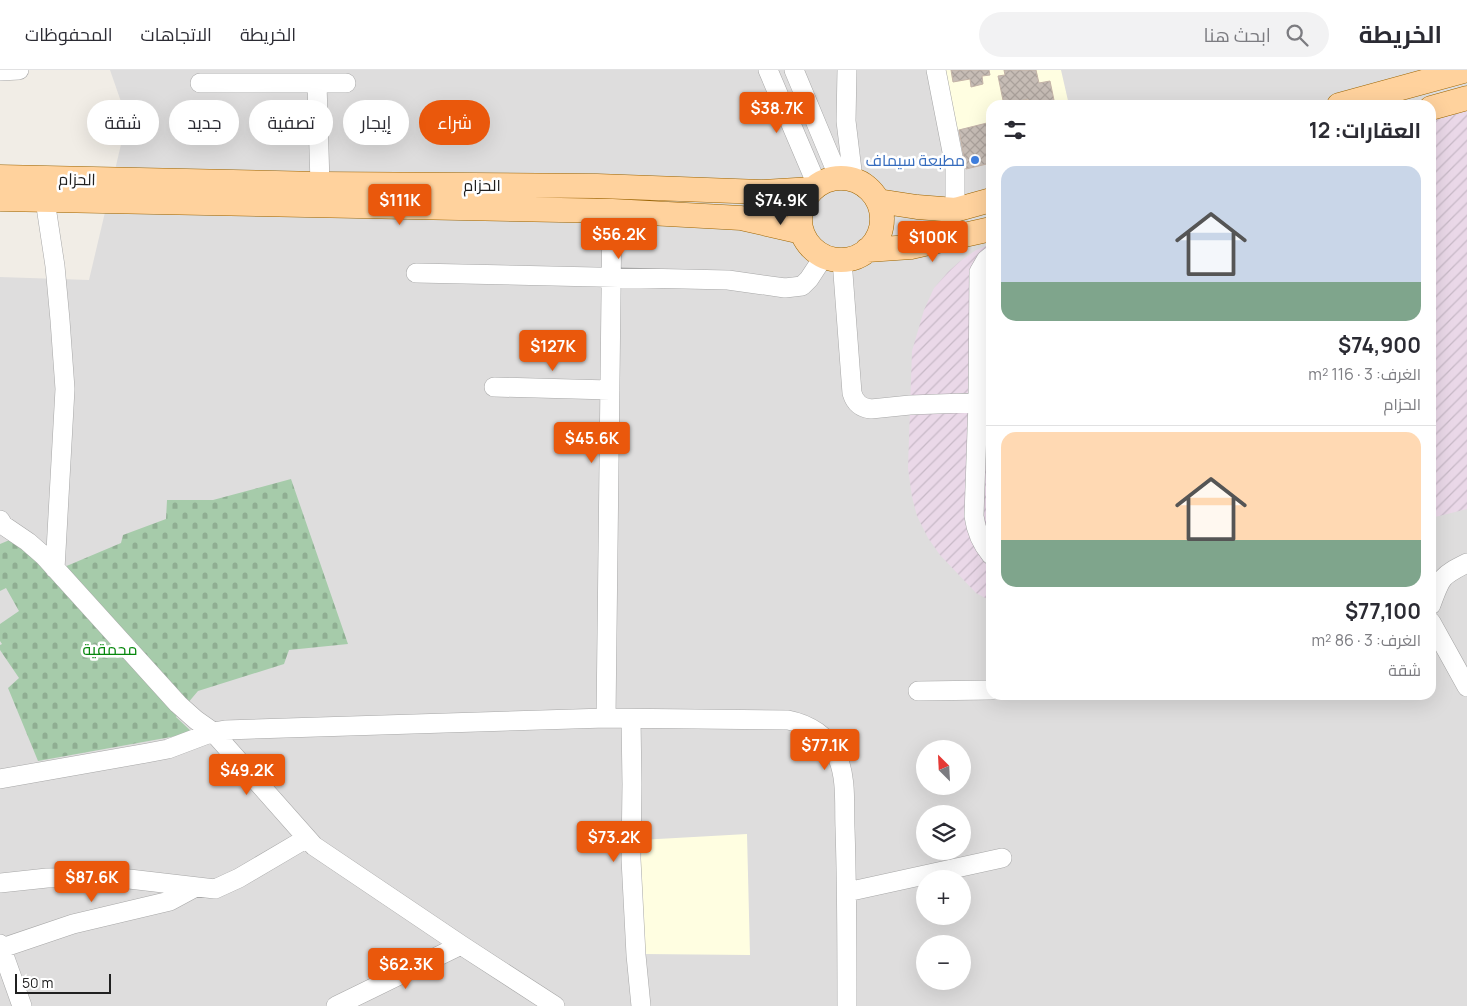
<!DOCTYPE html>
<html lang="ar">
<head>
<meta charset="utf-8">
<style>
  :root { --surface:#fff; --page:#f2f2f3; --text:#2b2b33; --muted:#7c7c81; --line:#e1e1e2; --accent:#ea580c }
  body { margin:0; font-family:Manrope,Cairo,sans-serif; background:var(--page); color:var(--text); direction:rtl; height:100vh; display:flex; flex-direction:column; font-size:19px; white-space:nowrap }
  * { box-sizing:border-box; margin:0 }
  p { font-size:16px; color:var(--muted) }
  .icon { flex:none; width:28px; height:28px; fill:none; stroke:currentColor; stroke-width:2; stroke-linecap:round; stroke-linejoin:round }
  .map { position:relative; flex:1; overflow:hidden; direction:ltr }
  .side { position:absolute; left:986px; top:30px; width:450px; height:600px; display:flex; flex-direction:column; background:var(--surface); border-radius:15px; box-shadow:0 5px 20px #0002; direction:rtl }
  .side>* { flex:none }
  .banner { position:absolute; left:15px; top:30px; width:475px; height:45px; direction:rtl; display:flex; gap:10px }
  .needle { width:32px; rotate:336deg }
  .buttons { position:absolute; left:916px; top:670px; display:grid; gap:10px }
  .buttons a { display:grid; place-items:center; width:55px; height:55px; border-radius:50%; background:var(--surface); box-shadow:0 5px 20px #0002; font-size:25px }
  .scale { position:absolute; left:15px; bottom:12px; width:96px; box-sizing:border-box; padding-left:5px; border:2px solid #202020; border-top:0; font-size:14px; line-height:18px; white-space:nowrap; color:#202020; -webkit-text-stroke:4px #fff; paint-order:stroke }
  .price { position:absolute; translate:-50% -42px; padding:0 11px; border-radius:5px; background:var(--accent); color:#fff; font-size:16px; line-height:32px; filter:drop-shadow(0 1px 2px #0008) }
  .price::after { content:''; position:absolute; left:50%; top:30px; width:15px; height:11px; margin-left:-8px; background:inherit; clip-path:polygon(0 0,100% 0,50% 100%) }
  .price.selected { background:#222; color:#fff }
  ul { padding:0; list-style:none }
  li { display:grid; align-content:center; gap:10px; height:265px; padding:0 15px }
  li+li { border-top:1px solid var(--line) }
  li span { display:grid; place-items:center; height:155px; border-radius:15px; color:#555 }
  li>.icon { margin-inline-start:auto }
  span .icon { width:90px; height:90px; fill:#fffc; stroke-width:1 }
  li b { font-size:21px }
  h2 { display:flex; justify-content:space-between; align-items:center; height:60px; padding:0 15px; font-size:21px }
  .chip { padding:0 18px; border-radius:22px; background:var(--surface); box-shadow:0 5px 20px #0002; font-size:18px; line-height:45px }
  .chip.selected { background:var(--accent); color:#fff }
  header { display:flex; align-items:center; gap:30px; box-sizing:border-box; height:70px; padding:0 25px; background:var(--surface); border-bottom:1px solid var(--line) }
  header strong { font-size:24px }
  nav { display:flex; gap:28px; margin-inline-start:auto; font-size:18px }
  .search { width:350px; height:45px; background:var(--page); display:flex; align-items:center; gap:12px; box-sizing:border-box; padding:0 18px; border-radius:28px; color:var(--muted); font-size:19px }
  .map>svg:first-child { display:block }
  .residential { fill:#dedddd; fill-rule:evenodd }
  .industrial { fill:url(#industrial-furrows) }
  .education { fill:#fffee1 }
  .cemetery { fill:url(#cemetery-stones) }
  .building { fill:url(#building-cross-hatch); stroke:#c4b3a7 }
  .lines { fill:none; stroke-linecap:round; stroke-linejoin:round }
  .minor-casing { stroke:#a7a7a7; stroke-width:20 }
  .major-casing { stroke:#9c6400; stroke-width:25 }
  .minor { stroke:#fff; stroke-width:19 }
  .major { stroke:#ffd29d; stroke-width:24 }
  .shop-dot { fill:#3f7fe0; stroke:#fff; stroke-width:2 }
  .labels { text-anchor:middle; stroke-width:5; stroke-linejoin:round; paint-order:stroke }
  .shop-label { font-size:16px; fill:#366cbe; stroke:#fff; text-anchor:end }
  .street-label { font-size:16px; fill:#202020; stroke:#fff }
  .park-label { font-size:16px; fill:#05870c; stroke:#fff }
</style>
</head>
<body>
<header>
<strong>الخريطة</strong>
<div class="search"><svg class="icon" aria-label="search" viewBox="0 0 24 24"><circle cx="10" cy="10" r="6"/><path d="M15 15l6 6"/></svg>ابحث هنا</div>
<nav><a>الخريطة</a><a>الاتجاهات</a><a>المحفوظات</a></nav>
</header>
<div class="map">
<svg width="1467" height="936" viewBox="0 0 1467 936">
  <defs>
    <pattern id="industrial-furrows" width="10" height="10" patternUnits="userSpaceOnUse" patternTransform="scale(1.25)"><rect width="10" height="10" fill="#ead8e8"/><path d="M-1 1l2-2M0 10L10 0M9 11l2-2" fill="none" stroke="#c8b9c7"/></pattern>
    <pattern id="cemetery-stones" width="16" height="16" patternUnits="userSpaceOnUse" patternTransform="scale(1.25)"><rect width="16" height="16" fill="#a6cbaa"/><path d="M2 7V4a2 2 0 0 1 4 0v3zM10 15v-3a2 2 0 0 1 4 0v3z" fill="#8fae92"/></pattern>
    <pattern id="building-cross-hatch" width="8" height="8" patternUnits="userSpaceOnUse" patternTransform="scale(1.25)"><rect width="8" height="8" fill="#c6bcb5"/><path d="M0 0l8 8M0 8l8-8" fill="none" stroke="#aaa19b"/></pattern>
  </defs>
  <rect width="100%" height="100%" fill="#f1ede6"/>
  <!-- residential -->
  <path class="residential" d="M110,0H1467V936H0V207L89,210L127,49ZM991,35H1431V625H991ZM925,679H962V716H925ZM925,744H962V781H925ZM925,809H962V846H925ZM925,874H962V911H925Z"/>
  <!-- industrial -->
  <path class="industrial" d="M1467,41V439L1431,448V51Z
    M991,174V531L976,523L940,485L928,468L917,446L912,427L908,398L912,281L924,240L934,218L948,202L959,192L976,180Z"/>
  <!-- education -->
  <path class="education" d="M943,0H1061L1069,35H991V52L957,60Z
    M747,764L750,885L644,884L640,770Z"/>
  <!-- cemetery -->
  <path class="cemetery" d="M291,409L348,574L289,580L284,594L198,621L176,647L193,663L38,691L8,618L19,608L0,580V575L2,574L0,571V554L19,541L6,518L0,521V474L12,469L50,503L121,473L123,465L166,449L167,430H213Z"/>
  <!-- building -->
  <path class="building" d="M951,0H989L990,5L982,6L983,14L971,17L970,9L953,12Z
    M1004,0H1036L1039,13L1050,11L1055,35H1029L1028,29L1004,35L998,6L1005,5Z
    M991,52V93L966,99L959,60Z"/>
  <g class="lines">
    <defs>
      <path id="minor" d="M768,0L817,115
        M794,0L839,108
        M847,0L846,51L853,109
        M936,0L955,97V140
        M0,1L19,0
        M200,13H346
        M317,13L320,114
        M45,130L55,196L60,250L65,319L55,499
        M991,186L986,190L979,202L978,332L974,446C976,461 981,473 991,485
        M842,190L852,323C855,333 861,338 871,339L910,335L991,332
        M416,203L728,210L785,218L802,216L809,209L824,186
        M494,317L610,320
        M0,450L3,455L28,472L44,486L178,634L196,650L213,662L314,776L461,875L555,936
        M1431,535C1441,507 1441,506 1467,493
        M1431,552L1467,617
        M918,621L991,620
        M606,648L612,141
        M631,649L632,714L631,789L636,885L641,936
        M0,709L147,683L168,679L213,662L225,660L606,648L788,650C809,654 828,666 837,686C847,708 844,735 845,758C847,817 847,876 847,936
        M0,813L47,808L112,807L215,819L239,808L307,768
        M847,822L1002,788
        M0,874L22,936
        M2,878L73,854L170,831L196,817
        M336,936L461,875"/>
      <path id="major" d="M1339,35L1467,0
        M1431,38L1467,28
        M0,107L320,114L597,116L762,122L813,119
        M800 149a41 41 0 1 1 82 0a41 41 0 1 1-82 0Z
        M0,129L612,141L741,148L802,162
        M878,131L917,137L955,140L991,130
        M867,180L911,177L991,159"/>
    </defs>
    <!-- minor casing -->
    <use href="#minor" class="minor-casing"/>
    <!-- major casing -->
    <use href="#major" class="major-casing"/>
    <!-- minor -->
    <use href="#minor" class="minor"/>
    <!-- major -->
    <use href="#major" class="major"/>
  </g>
  <!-- markers -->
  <circle class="shop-dot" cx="975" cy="90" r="5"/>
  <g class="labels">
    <!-- shop labels -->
    <g class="shop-label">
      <text x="965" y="96">مطبعة سيماف</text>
    </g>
    <!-- street labels -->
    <g class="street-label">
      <text transform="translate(77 109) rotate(1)" y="6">الحزام</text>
      <text x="482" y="121">الحزام</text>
    </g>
    <!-- park labels -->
    <g class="park-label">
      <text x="110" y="585">محمقية</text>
    </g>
  </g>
</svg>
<div class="buttons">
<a><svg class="needle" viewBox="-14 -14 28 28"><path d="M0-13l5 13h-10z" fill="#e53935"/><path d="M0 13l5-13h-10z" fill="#7c7c81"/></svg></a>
<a><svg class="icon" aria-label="layers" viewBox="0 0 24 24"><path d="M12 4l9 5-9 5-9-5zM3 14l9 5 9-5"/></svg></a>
<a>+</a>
<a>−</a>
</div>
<div class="scale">50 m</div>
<b class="price" style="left:777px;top:64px">$38.7K</b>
<b class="price" style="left:400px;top:156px">$111K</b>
<b class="price selected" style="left:781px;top:156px">$74.9K</b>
<b class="price" style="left:619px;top:190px">$56.2K</b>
<b class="price" style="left:933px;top:193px">$100K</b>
<b class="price" style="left:553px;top:302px">$127K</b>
<b class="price" style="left:592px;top:394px">$45.6K</b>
<b class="price" style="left:825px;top:701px">$77.1K</b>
<b class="price" style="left:247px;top:726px">$49.2K</b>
<b class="price" style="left:614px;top:793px">$73.2K</b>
<b class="price" style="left:92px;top:833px">$87.6K</b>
<b class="price" style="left:406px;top:920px">$62.3K</b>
<div class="banner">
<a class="chip selected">شراء</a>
<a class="chip">إيجار</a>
<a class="chip">تصفية</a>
<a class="chip">جديد</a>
<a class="chip">شقة</a>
</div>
<section class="side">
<h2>العقارات: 12<svg class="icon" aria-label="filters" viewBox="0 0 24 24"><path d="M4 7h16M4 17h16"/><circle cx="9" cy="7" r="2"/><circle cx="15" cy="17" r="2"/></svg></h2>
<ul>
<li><span style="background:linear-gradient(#c9d6e8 75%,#7fa58c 0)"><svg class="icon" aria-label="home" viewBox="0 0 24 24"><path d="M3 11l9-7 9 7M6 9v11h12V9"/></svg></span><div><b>$74,900</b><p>الغرف: 3 · 116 m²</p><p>الحزام</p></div></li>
<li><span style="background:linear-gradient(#ffd9b3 70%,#7fa58c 0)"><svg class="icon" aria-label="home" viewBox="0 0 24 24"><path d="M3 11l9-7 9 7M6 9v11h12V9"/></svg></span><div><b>$77,100</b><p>الغرف: 3 · 86 m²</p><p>شقة</p></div></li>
</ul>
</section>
</div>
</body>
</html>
